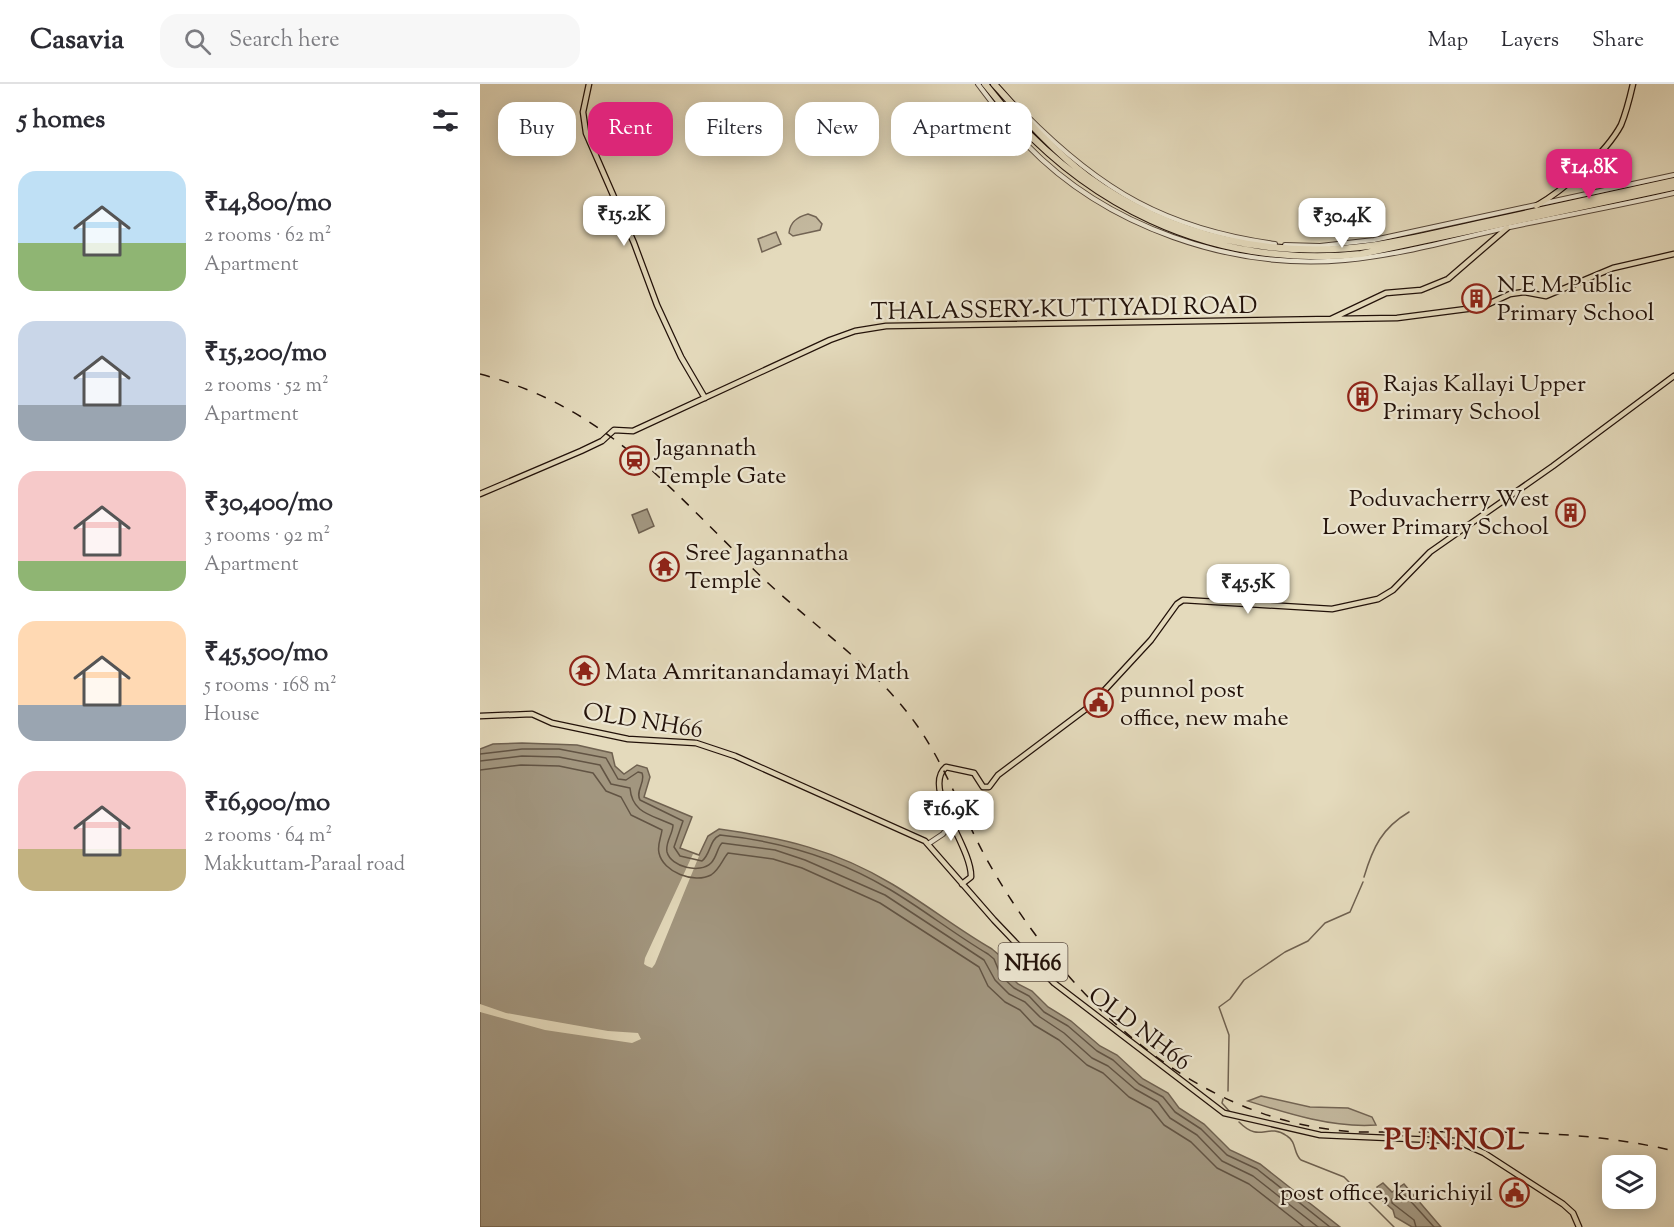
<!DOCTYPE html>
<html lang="en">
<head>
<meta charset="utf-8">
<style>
  :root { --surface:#fff; --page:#f7f7f7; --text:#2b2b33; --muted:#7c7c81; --line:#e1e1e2; --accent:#db2777 }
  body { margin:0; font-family:"Sorts Mill Goudy",serif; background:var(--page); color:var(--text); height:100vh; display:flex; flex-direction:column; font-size:22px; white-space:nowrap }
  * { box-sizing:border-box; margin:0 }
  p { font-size:20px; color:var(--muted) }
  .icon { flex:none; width:33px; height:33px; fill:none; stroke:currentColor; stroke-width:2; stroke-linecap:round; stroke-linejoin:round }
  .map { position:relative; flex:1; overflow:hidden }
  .drawer { display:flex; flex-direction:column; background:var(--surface); width:480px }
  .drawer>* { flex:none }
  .hud { position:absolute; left:18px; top:18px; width:570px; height:54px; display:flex; gap:12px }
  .tools { position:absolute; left:1122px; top:1071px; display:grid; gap:12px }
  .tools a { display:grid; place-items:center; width:54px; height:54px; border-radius:12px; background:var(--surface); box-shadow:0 3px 15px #0003; font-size:30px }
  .price { position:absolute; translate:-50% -51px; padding:0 14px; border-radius:12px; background:#fff; color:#222; font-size:20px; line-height:39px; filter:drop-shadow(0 2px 3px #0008) }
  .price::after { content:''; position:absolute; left:50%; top:36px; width:18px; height:14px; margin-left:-9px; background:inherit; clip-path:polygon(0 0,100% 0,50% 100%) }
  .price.selected { background:var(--accent); color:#fff }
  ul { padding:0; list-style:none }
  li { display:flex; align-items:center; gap:18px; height:150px; padding:0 18px }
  li span { display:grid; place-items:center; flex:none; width:168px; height:120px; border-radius:18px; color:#555 }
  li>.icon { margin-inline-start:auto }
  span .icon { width:72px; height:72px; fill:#fffc; stroke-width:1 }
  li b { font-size:26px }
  h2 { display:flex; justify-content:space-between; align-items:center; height:72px; padding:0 18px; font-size:26px }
  .tag { padding:0 21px; border-radius:18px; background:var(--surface); box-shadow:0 3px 15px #0003; font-size:21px; line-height:54px }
  .tag.selected { background:var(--accent); color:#fff }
  header { display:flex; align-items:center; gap:36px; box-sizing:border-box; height:84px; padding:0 30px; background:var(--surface); border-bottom:2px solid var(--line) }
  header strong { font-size:28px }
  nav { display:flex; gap:33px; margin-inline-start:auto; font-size:21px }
  .search { width:420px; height:54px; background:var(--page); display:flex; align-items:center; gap:15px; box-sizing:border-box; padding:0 21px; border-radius:18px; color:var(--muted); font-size:22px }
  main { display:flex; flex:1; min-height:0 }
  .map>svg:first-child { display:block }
  .green { fill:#c3b89e; stroke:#726454; stroke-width:1.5 }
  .water { fill:#a2967f; stroke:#6f6150; stroke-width:1.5 }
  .pier { fill:#e4dabc }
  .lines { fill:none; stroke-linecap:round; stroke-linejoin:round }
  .shore { stroke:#625444; stroke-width:1.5 }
  .stream { stroke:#6f6150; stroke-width:1.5 }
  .minor-casing { stroke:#524336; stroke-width:6 }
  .major-casing { stroke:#221109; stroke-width:7 }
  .highway-casing { stroke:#221109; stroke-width:8 }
  .minor { stroke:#ede7d3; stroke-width:4 }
  .major { stroke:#e4dabc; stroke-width:4.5 }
  .highway { stroke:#e4dabc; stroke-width:6 }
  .rail { stroke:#221109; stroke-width:1.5; stroke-dasharray:10 10; stroke-linecap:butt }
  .labels { text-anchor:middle; stroke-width:4.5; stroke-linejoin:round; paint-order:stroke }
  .shield { fill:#ede7d3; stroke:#5f5146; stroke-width:1.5 }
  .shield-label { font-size:22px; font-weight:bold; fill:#221109 }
  .poi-label { font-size:24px; fill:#221109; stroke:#ede7d3; text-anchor:start }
  .street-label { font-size:24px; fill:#221109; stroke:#ede7d3 }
  .district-label { font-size:30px; font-weight:bold; letter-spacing:1.5px; fill:#7a1f14; stroke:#ede7d3 }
</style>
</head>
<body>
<header>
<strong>Casavia</strong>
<div class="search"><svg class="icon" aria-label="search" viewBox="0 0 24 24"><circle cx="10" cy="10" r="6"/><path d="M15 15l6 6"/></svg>Search here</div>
<nav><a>Map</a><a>Layers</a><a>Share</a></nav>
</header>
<main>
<section class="drawer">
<h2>5 homes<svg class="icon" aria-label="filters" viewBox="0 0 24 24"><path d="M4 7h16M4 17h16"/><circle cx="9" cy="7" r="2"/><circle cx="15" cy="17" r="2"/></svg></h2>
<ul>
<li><span style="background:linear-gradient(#bfe0f5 60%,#8fb573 0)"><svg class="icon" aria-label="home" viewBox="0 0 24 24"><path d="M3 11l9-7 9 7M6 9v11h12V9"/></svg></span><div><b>₹14,800/mo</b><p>2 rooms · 62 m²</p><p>Apartment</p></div></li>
<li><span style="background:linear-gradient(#c9d6e8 70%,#9aa5b1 0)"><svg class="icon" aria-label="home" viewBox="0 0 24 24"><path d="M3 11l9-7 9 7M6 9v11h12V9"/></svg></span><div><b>₹15,200/mo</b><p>2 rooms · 52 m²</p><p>Apartment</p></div></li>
<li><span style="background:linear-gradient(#f6c9c9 75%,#8fb573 0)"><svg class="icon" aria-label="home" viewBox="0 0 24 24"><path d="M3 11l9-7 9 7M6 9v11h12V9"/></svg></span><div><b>₹30,400/mo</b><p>3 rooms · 92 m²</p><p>Apartment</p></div></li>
<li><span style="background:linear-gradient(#ffd9b3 70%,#9aa5b1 0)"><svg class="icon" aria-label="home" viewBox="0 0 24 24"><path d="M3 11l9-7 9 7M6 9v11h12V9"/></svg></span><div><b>₹45,500/mo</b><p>5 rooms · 168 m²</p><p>House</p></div></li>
<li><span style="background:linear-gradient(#f6c9c9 65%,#c2b280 0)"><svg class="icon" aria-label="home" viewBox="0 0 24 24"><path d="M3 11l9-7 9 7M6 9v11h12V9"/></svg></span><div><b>₹16,900/mo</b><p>2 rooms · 64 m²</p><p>Makkuttam-Paraal road</p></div></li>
</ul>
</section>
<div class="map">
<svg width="1194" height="1143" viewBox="0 0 1194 1143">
  <rect width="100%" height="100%" fill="#e4dabc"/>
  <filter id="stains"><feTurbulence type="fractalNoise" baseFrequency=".00333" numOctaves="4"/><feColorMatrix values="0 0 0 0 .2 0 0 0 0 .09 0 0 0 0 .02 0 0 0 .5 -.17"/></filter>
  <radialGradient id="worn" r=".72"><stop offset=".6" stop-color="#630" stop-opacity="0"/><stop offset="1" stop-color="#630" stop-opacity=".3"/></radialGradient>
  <!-- green -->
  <path class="green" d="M328,130L336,133L342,140L340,146L313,152L309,149C310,138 317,133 328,130Z
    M296,148L301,160L282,168L278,155Z
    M781,1012L830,1023L868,1024L892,1033L896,1041C853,1044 809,1030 768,1017Z"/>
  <!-- water -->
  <path class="water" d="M167,425L174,442L159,449L152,431Z
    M42,659L97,661L132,669L135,682L144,690L157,681L167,684L170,693L164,713L212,733L200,764L219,771L228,752L239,745C303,754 356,766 412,800C446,820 477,845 512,865L519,871L526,888L538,900L552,907L568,923L591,937L620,962L637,971L663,995L688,1009L699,1024L724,1040L750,1066L780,1080L860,1143H0V665L13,660Z
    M903,1099L912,1108L924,1100L961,1143H932L915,1133L913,1126L901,1115L897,1103Z"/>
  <!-- pier -->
  <path class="pier" d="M213,770L219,772L175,880L172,884L167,882L164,880L165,874Z
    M0,920L26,929L128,947L158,949L161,955L152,959L65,946L0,928Z"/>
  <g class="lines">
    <!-- shore -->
    <path class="shore" d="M0,670L42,665H79L126,674L138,695L146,696L158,688L162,689C166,698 155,707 160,716L203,737L194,763L200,772L222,777C231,770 229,756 240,751C299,757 357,774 409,805C443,825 474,850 508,870L514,875L521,892L534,904L549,912L564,928L588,942L617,967L633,976L659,1000L683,1013L695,1028L721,1045L747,1071L777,1085L850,1143
      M0,677L42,672L79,673L120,681L131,700L150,704C152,730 173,731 193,741C193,750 185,758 187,768C191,783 220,790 231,779C237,773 237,764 242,759L295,766L325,776L405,811L504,876L515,896L529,910L545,918L560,933L584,949L612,974L628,982L655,1005L678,1018L690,1034L717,1051L742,1077L773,1092L838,1143
      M0,686L41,681L79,682L113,689L126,707L141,713L151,731L182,746C181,754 177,761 179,769C183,788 214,800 231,791C240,785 242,776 248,769L293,775L322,784L400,819L499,883L508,902L525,918L540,926L554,941L579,956L607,981L623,989L649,1013L671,1025L684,1041L711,1058L737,1084L769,1100L824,1143
      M936,1143L934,1136L912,1119V1115L925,1111L954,1143"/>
    <!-- stream -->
    <path class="stream" d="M884,793C893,763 902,744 929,728
      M748,1007L749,951L739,923L750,915L764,896L805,868L828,857L845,839L870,828L883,798
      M743,1015L742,1019L750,1028
      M759,1038C781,1060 786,1038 807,1052C817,1058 813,1069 821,1076L864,1093L914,1143"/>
    <defs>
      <path id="minor" d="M498,0C513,20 529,41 546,60C626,143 751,186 865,176C919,171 972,156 1025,144C1081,132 1138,122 1194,109
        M544,29C621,107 686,145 795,160
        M805,161L840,162L894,156L1194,91
        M448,760L463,750L471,738"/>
      <path id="major" d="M109,0L103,28L106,49L154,159L177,221L201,273L225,314
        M1056,122C1084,106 1126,69 1141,41C1146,29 1150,13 1153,0
        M851,235L906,209L941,206L968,195L1027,144
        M0,410L101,367L122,357L134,346L153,347L350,256L375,247L406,242L917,234L1002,223L1030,210L1044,208L1066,212L1133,184L1194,170
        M0,632L52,630L72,639L148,655L216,659L255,672L445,757L514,836L574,899L744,1029L840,1051L977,1057L1004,1069L1083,1120L1093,1129L1099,1143
        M482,800L491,793C492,762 441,704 466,683L494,689L503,703H509L518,691L610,622L671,556L697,520L703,516L852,525L898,515L913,506L950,468L1073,382L1194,292"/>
      <path id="highway" d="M505,0C598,121 729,185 881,170L1194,103
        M514,0C543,32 573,67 608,93C692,154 794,176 896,161C930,156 965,147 998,140C1064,126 1129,111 1194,97"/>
    </defs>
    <!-- minor casing -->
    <use href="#minor" class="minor-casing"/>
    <!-- major casing -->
    <use href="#major" class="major-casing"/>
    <!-- highway casing -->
    <use href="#highway" class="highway-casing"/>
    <!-- minor -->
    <use href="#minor" class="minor"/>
    <!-- major -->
    <use href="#major" class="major"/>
    <!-- highway -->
    <use href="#highway" class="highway"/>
    <!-- rail -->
    <path class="rail" d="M0,290C133,325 193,411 288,499C339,546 396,584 436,640C466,682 482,730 506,774C582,911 714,1041 879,1048C984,1049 1091,1042 1194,1067"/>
  </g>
  <!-- icons -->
  <defs>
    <symbol id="building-ring" viewBox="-11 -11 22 22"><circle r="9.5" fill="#ede7d3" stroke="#8f2418" stroke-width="1.5"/><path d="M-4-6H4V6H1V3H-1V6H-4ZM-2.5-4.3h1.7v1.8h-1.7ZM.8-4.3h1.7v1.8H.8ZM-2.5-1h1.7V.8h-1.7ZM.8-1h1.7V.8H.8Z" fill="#8f2418"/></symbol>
    <symbol id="station-ring" viewBox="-11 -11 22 22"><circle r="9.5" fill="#ede7d3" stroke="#8f2418" stroke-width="1.5"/><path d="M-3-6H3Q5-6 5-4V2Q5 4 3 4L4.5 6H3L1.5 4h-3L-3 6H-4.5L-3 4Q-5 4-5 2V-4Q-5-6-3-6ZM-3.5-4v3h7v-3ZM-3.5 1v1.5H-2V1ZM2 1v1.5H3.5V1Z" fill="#8f2418"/></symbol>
    <symbol id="temple-ring" viewBox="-11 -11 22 22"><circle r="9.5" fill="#ede7d3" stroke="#8f2418" stroke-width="1.5"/><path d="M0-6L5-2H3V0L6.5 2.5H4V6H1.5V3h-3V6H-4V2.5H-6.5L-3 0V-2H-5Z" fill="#8f2418"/></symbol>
    <symbol id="civic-ring" viewBox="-11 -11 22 22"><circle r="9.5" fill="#ede7d3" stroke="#8f2418" stroke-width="1.5"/><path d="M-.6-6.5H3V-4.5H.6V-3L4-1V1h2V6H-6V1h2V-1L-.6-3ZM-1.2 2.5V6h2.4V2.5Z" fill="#8f2418"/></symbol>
  </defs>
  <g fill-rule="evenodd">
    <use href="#building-ring" x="980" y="198" width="33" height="33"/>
    <use href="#building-ring" x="866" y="296" width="33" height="33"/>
    <use href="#station-ring" x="138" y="360" width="33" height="33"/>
    <use href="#building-ring" x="1074" y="412" width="33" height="33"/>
    <use href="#temple-ring" x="168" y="466" width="33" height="33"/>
    <use href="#temple-ring" x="88" y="570" width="33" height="33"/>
    <use href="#civic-ring" x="602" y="602" width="33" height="33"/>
    <use href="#civic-ring" x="1018" y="1092" width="33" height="33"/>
  </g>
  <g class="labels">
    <!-- shield labels -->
    <rect class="shield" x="518.5" y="859" width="69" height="38" rx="4.5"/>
    <g class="shield-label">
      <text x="553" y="886">NH66</text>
    </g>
    <!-- poi labels -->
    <g class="poi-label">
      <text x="1017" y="208">N E M Public<tspan x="1017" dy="28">Primary School</tspan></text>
      <text x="903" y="307">Rajas Kallayi Upper<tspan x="903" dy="28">Primary School</tspan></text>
      <text x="175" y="371">Jagannath<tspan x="175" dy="28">Temple Gate</tspan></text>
      <text x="1069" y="422" text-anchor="end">Poduvacherry West<tspan x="1069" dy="28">Lower Primary School</tspan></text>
      <text x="205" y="476">Sree Jagannatha<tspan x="205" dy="28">Temple</tspan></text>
      <text x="125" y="595">Mata Amritanandamayi Math</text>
      <text x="640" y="613">punnol post<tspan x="640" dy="28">office, new mahe</tspan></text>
      <text x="1013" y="1116" text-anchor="end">post office, kurichiyil</text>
    </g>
    <!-- street labels -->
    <g class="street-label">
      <text transform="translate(584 224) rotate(-1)" y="8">THALASSERY-KUTTIYADI ROAD</text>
      <text transform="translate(163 636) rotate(9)" y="8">OLD NH66</text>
      <text transform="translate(660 944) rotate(37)" y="8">OLD NH66</text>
    </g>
    <!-- district labels -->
    <g class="district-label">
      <text x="975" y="1065">PUNNOL</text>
    </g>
  </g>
  <rect width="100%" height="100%" filter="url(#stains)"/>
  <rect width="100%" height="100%" fill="url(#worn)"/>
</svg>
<div class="tools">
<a><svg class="icon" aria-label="layers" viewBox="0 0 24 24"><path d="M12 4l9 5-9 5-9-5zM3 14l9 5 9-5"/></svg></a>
</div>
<b class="price selected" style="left:1109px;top:116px">₹14.8K</b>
<b class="price" style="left:144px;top:163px">₹15.2K</b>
<b class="price" style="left:862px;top:165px">₹30.4K</b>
<b class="price" style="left:768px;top:531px">₹45.5K</b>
<b class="price" style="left:471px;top:758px">₹16.9K</b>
<div class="hud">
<a class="tag">Buy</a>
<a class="tag selected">Rent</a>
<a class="tag">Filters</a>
<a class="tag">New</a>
<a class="tag">Apartment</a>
</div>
</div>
</main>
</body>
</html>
